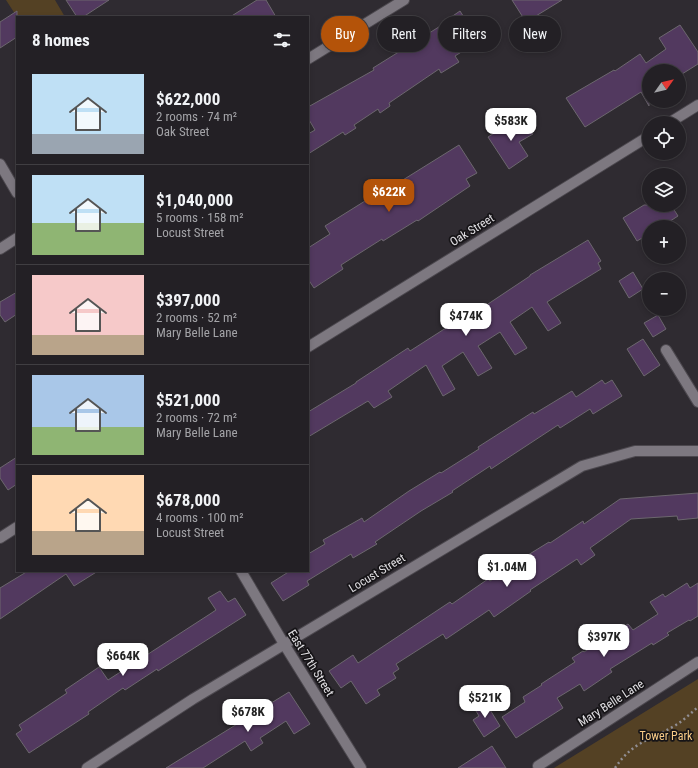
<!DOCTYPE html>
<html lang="en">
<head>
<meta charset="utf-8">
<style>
  :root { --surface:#232025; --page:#2b282d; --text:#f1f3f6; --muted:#a3a3a7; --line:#403e42; --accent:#b45309 }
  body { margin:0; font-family:"Roboto Condensed",sans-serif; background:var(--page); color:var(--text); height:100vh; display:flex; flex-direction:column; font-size:15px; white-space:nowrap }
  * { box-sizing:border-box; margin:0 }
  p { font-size:13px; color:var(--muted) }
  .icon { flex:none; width:22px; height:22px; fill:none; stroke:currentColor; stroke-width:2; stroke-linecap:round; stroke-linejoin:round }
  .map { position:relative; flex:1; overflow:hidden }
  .sheet { position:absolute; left:16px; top:16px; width:293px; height:556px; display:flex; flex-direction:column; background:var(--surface); border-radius:0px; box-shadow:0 2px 6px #0003,0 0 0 1px var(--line) }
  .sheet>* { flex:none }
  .top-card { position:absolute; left:321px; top:16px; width:317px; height:36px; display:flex; gap:8px }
  .needle { width:26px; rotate:56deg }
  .fabs { position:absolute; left:642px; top:64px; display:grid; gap:8px }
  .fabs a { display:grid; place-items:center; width:44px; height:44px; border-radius:50%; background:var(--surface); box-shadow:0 2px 6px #0003,0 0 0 1px var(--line); font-size:20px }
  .price { position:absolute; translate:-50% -34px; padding:0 9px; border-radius:8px; background:#fff; color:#222; font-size:13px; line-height:26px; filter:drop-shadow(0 1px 2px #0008) }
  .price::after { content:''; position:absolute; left:50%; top:24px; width:12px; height:9px; margin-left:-6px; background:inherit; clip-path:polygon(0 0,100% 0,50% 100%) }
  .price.selected { background:var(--accent); color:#fff }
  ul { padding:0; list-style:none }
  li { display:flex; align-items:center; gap:12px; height:100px; padding:0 16px }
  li+li { border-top:1px solid var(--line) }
  li span { display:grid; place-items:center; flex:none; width:112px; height:80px; border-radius:0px; color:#555 }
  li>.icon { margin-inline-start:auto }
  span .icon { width:48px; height:48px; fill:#fffc; stroke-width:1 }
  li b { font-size:17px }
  h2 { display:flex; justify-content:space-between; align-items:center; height:48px; padding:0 16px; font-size:17px }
  .tag { padding:0 14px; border-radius:18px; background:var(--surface); box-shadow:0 2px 6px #0003,0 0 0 1px var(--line); font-size:14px; line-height:36px }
  .tag.selected { background:var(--accent); color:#fff }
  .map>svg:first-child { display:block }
  .green { fill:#544124 }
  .building { fill:#52395f; stroke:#6c676e }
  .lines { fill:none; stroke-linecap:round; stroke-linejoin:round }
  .minor-casing { stroke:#4c484e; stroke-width:12 }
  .path { stroke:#918e93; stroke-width:2.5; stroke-dasharray:2 3; stroke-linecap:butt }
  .minor { stroke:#7d7880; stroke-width:10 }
  .labels { text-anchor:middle; stroke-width:3.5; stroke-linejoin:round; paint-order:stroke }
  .street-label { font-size:12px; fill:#e2e0e4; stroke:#161417 }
  .park-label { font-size:12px; fill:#f7ca86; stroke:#161417 }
</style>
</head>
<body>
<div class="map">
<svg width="698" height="768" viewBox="0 0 698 768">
  <rect width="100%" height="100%" fill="#2f2b31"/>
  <!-- green -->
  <path class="green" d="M6,0H55L65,17H17Z
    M698,679V768H554Z"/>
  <!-- building -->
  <path class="building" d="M66,0H109L83,17H77Z
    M257,0H266L276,17H230Z
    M512,0H562L526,22Z
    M17,11V37L0,48V22Z
    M460,11L479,41L455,56L459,62L441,73L439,69L389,103L390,106L380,113L378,109L354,125L356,128L345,135L343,132L308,154V134L315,130L308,118V107L374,70L373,68L442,25L441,24Z
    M680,25L698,52V64L682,74L681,71H649V106L641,92L585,127L566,98L614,70L615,71L640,54L646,63L666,49L659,38Z
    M521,116L533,134L519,142L528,156L509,169L488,137Z
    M459,145L477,173L466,179L470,186L418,221L417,220L383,241L382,239L341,265L343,269L314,288L308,279V248L330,234L325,226L389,186L390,188Z
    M644,205H671L678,216L661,227H649V234L637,241L623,218Z
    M588,240L601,261L598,263L601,269L547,302L561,323L548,331L532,307L510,322L527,348L515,355L500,332L478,346L492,368L478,376L463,352L442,366L455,389L443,396L426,365L388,391L392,397L374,408L368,401L308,437V412L356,383V382L408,348L410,351L474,310L476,312L530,276V275Z
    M633,272L643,289L629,298L619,281Z
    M17,292V314L5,322L0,315V302Z
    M658,315L666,329L653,337L644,323Z
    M643,339L660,365L644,376L627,349Z
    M602,380L605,384L612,380L622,396L593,414L590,409L560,428L558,425L491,469L490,466L452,491L453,492L421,511L375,542L377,544L353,558L351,554L307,581L309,585L283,601L271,583L290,571H308V554L325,544L323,540L362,518L364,522L409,491L440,472L441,473L479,449L478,447L533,412L534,414L572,391L576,397Z
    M17,457V484L8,490L0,478V468Z
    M698,493V518L678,520L677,516L631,519L590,548L595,555L581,565L577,559L530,590L531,591L494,617L489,610L446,639L443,634L396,664L399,669L393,673L396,678L377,690L380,695L366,704L351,681L341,688L329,671L353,655L358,663L450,602L452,604L488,579L490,581L528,555L549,542L550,543L583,521L584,524L620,499Z
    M28,571H98L74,586L66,574L0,619V588Z
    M687,583L690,588L698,583V616L690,621L689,620L667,633L669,635L653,645L652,643L610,669L612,672L584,691L580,684L557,698L563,708L516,738L502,717L525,702L523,697L542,685L541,684L575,662L572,658L583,651L584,652L628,624L633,630L658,614L650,602L663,594L665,597Z
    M220,591L228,602L235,598L246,615L158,671L157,669L125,690L123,688L88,712L89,714L29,753L16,734L22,730L19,725L67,693L65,690L99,667L108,680L210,614L216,610L208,598Z
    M289,692L310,724L294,734L286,721L260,738L263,743L251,751L245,741L203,768H166Z
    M484,700L500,726L484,737L473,720L479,716L473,706Z
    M492,746L506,768H458Z"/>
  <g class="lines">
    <defs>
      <path id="minor" d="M308,59L404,0
        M669,123L698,105
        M0,164L17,193
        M0,249L17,238
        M308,347L649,136
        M666,350L698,402
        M0,538L17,527
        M241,571L284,644L361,768
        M538,766L698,662
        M87,768L193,699L582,466L635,451H698"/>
    </defs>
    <!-- minor casing -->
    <use href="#minor" class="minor-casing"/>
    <!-- path -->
    <path class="path" d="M615,768C633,741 651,740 676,725C684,720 691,713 698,707"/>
    <!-- minor -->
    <use href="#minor" class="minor"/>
  </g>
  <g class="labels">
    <!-- street labels -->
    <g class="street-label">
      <text transform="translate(472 230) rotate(-32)" y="4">Oak Street</text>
      <text transform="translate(377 573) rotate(-31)" y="4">Locust Street</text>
      <text transform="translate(311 663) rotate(58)" y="4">East 77th Street</text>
      <text transform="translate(611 703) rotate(-33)" y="4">Mary Belle Lane</text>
    </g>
    <!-- park labels -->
    <g class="park-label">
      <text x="666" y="740">Tower Park</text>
    </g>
  </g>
</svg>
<div class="fabs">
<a><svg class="needle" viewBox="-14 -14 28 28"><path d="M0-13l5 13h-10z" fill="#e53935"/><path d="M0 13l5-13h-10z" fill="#a3a3a7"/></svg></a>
<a><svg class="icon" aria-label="locate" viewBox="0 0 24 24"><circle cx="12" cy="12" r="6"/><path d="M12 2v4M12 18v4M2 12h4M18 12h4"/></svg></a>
<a><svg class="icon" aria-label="layers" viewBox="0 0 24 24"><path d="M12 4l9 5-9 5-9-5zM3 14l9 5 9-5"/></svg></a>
<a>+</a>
<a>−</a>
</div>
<b class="price" style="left:511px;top:142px">$583K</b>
<b class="price selected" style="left:389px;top:213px">$622K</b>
<b class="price" style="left:466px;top:337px">$474K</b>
<b class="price" style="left:507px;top:588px">$1.04M</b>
<b class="price" style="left:604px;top:658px">$397K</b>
<b class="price" style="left:123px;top:677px">$664K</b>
<b class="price" style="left:485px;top:719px">$521K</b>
<b class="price" style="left:248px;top:733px">$678K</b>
<div class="top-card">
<a class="tag selected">Buy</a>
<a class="tag">Rent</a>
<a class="tag">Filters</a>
<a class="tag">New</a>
</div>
<section class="sheet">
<h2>8 homes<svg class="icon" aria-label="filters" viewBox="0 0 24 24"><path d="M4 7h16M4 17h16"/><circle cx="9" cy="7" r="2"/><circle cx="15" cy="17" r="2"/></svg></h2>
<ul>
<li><span style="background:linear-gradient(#bfe0f5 75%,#9aa5b1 0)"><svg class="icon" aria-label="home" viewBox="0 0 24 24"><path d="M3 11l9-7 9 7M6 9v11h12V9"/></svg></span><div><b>$622,000</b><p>2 rooms · 74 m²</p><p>Oak Street</p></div></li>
<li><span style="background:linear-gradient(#bfe0f5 60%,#8fb573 0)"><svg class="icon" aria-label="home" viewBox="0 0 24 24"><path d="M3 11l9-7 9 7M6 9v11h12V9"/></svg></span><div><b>$1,040,000</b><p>5 rooms · 158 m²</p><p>Locust Street</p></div></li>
<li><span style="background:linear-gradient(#f6c9c9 75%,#b9a48a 0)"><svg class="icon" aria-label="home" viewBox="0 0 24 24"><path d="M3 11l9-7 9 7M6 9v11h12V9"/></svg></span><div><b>$397,000</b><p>2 rooms · 52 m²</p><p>Mary Belle Lane</p></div></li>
<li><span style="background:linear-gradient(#a9c7e8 65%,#8fb573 0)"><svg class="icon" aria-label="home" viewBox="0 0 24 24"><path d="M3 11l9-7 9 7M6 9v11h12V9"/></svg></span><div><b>$521,000</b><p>2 rooms · 72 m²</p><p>Mary Belle Lane</p></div></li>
<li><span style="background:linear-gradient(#ffd9b3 70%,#b9a48a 0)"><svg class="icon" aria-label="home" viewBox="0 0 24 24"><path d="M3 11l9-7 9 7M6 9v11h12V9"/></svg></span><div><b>$678,000</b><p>4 rooms · 100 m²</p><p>Locust Street</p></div></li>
</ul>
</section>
</div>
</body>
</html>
